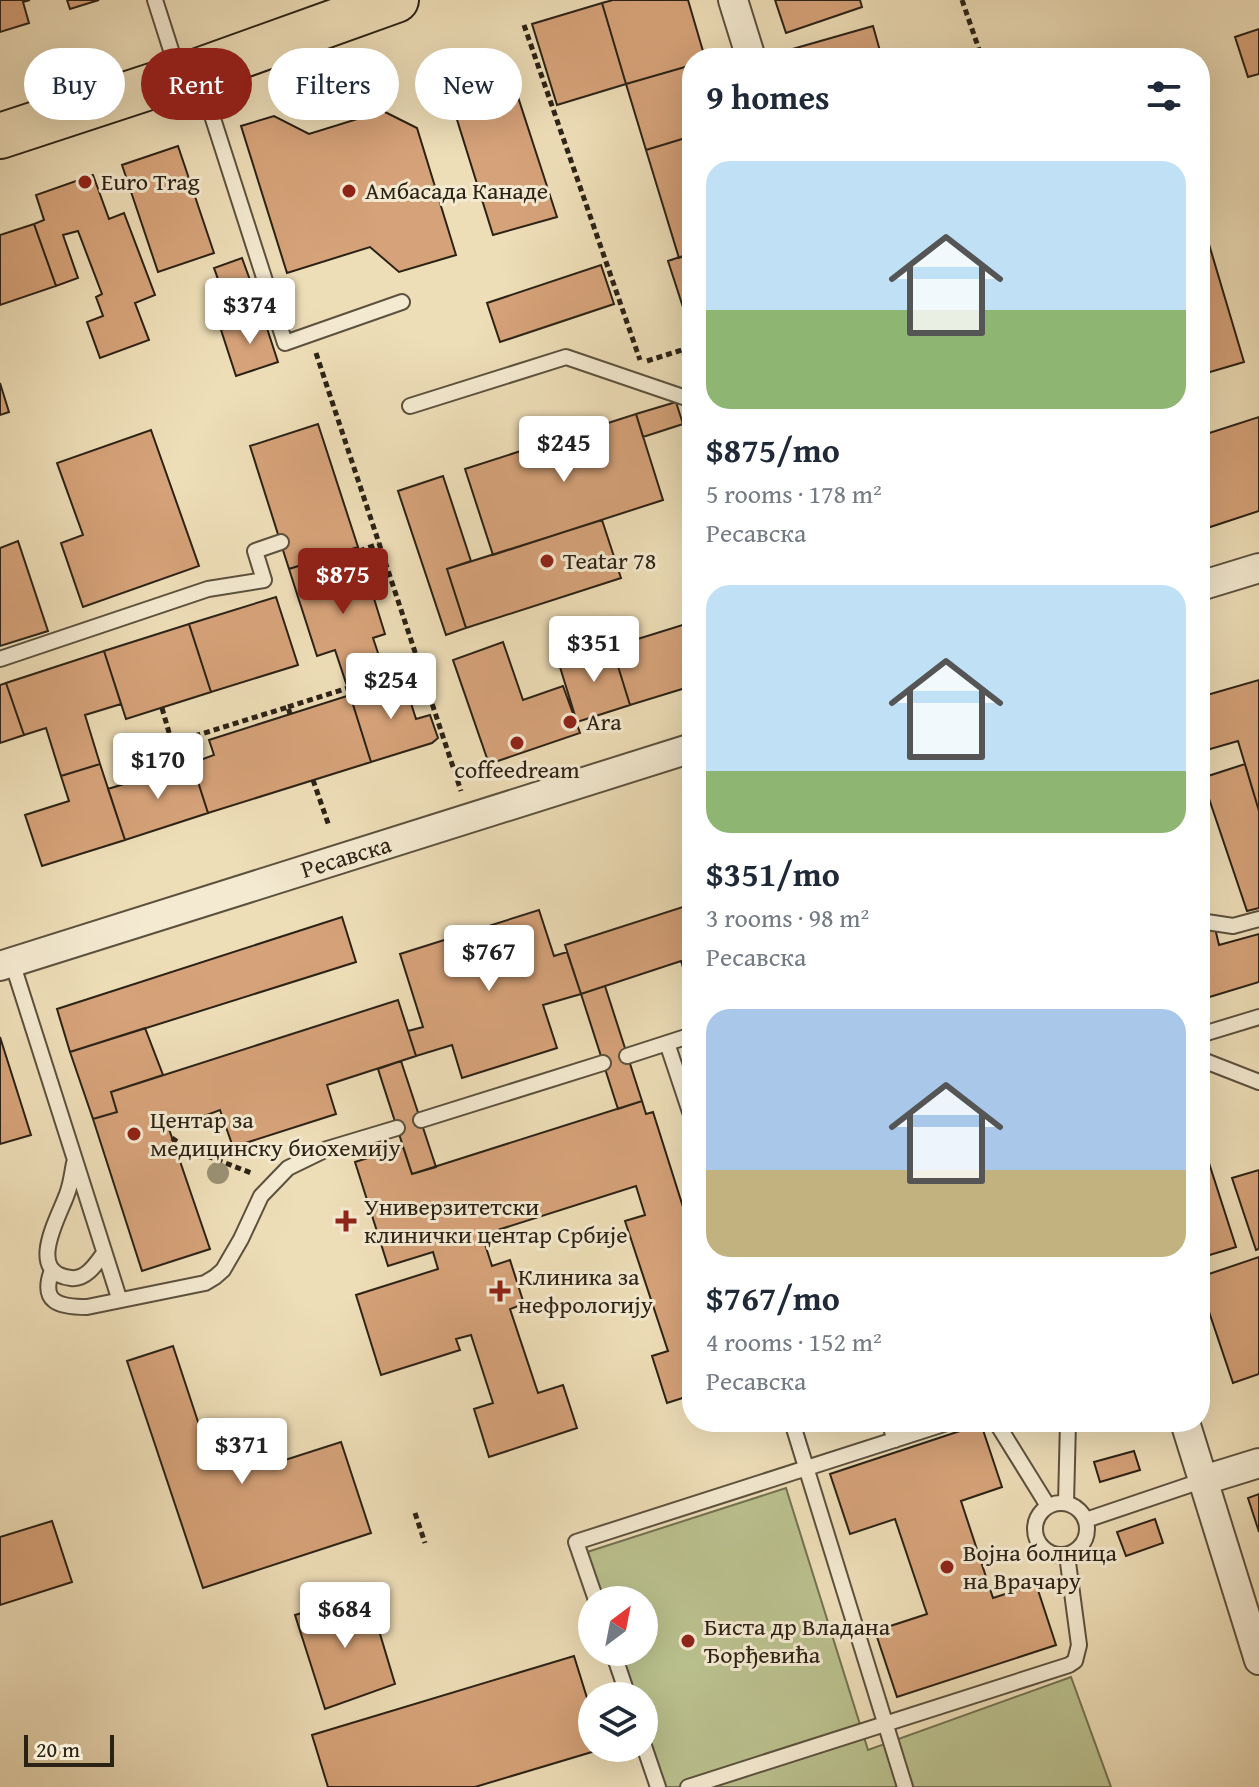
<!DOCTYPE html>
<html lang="en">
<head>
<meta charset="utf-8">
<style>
  :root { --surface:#fff; --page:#f6f6f7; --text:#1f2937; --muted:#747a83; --accent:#8f2418 }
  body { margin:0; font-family:"Gentium Book Plus",serif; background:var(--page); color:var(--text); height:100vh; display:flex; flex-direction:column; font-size:30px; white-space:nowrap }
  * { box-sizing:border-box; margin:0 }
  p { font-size:26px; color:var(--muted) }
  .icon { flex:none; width:44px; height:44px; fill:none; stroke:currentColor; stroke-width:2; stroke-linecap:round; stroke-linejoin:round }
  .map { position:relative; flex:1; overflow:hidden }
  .side { position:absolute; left:682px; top:48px; width:528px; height:1384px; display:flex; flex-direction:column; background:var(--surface); border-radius:32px; box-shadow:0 8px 32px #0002 }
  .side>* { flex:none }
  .hud { position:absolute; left:24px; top:48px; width:538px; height:72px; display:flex; gap:16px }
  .needle { width:52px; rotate:32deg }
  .fabs { position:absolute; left:578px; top:1586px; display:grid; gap:16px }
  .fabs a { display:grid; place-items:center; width:80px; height:80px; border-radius:50%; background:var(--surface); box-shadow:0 8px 32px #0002; font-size:40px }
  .scale { position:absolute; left:24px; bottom:20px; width:90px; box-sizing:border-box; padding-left:8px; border:4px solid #2b2216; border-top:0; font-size:22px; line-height:28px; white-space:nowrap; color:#2b2216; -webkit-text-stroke:6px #f4ead1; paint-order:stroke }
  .price { position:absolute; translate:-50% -68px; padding:0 18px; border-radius:8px; background:#fff; color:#222; font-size:26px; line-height:52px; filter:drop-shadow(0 2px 4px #0008) }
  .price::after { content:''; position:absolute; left:50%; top:48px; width:24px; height:18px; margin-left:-12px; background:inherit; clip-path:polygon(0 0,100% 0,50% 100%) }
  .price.on { background:var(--accent); color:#fff }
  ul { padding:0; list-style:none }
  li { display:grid; align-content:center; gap:16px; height:424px; padding:0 24px }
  li span { display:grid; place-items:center; height:248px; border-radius:24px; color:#555 }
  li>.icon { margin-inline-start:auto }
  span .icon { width:144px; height:144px; fill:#fffc; stroke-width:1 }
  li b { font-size:34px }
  h2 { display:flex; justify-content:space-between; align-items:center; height:96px; padding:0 24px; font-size:34px }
  .tag { padding:0 28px; border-radius:36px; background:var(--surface); box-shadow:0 8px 32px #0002; font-size:28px; line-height:72px }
  .tag.on { background:var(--accent); color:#fff }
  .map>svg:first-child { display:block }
  .green { fill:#bac18e; stroke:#727252; stroke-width:2 }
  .building { fill:#d6a279; stroke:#2b2216; stroke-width:2 }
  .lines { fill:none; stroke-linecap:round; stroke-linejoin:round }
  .service-casing { stroke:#5c513e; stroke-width:18 }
  .minor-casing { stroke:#5c513e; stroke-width:32 }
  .primary-casing { stroke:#2b2216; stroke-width:48 }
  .path { stroke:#2b2216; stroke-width:5; stroke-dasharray:6 4; stroke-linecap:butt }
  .service { stroke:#f4ead1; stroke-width:14 }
  .minor { stroke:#f4ead1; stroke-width:28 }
  .primary { stroke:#eedeb8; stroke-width:44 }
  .tree { fill:#9a9173 }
  .poi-dot { fill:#8f2418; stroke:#f4ead1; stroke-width:3 }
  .labels { text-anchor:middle; stroke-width:6; stroke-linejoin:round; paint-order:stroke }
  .poi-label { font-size:24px; fill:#2b2216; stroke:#f4ead1; text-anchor:start }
  .street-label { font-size:24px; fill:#2b2216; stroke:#f4ead1 }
</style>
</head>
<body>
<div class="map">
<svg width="1259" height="1787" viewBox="0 0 1259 1787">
  <rect width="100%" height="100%" fill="#eedeb8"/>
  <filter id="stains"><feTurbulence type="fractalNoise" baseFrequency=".0025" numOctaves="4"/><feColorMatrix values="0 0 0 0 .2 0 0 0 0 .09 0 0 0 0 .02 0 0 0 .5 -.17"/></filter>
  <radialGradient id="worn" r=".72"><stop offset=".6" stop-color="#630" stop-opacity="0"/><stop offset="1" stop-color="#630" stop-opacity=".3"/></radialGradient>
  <!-- green -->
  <path class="green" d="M786,1488L868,1750L1071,1677L1111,1787H658L644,1745V1696H628L613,1652H644V1600H596L581,1554Z"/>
  <!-- building -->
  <path class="building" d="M0,0H30L23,2L29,23L0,32Z
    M67,0H99L70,9Z
    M613,0H688L705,58H692V65L626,84L602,3Z
    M775,0H860L862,7L786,33Z
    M602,3L626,84L557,105L532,24Z
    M873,26L882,58H791L789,50Z
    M1259,29V74L1248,77L1235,37Z
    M506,60L557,217L493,235L444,78Z
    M692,65V136L646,150L626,84Z
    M383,111L417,128L456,255L399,272L370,247L287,273L241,126L274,116L309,134Z
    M692,136V253L679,258L646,150Z
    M178,146L214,253L158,272L122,165Z
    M93,175L109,219L124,213L155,295L135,303L149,340L100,358L87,322L103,316L96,297L102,294L78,231L63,235L78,278L56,286L34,224L44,220L36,195Z
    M1200,214L1244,362L1200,375Z
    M34,224L56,286L0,305V235Z
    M692,253V335L668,261Z
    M242,258L263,316L235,326L214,268Z
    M601,265L614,304L500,342L487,303Z
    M263,316L278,362L236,376L221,330Z
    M0,383L9,412L0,415Z
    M676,402L683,424L643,437L636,414Z
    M636,414L663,500L493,555L465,469Z
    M1259,417V511L1201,530L1200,436Z
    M318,424L358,547L289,569L250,446Z
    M151,430L199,566L83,607L61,543L83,535L57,463Z
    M443,476L471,561L447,569L466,628L446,635L398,491Z
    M602,520L621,578L466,628L447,569Z
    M692,539V573L683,542Z
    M18,541L48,631L0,646V548Z
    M358,547L385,634L373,638L388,683L350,695L335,650L317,656L289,569Z
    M276,597L298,665L211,692L189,624Z
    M692,622V686L630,705L612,647Z
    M189,624L211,692L126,719L104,651Z
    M503,642L523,700L563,686L580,733L489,764L453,660Z
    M612,647L630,705L577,722L559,664Z
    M104,651L121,704L85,715L100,764L61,776L46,728L24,735L6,683Z
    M403,678L416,719L430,715L438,738L432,743L371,762L350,695Z
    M1259,680V811L1238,741L1200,752V697Z
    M6,683L24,735L0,743V685Z
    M350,695L371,762L208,813L192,763L214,755L209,740Z
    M192,763L208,813L125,840L108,789Z
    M100,764L125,840L42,866L25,815L69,801L61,776Z
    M1245,764L1259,811V908L1247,911L1202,778Z
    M692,904V995L681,961L581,994L565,945Z
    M539,910L554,956L567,952L581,994L543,1005L557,1048L462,1078L452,1045L416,1056L408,1031L423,1027L400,954Z
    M342,917L356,962L70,1052L57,1009Z
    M1215,928L1219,945L1259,934V982L1203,999L1200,989V933Z
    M605,986L642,1101L618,1109L581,994Z
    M398,1000L416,1056L327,1085L336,1114L233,1147L220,1110L169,1129L210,1249L142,1271L93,1119L117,1112L111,1092Z
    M145,1028L163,1075L111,1092L117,1112L93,1119L70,1052Z
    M0,1037L31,1135L0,1144Z
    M401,1061L436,1167L412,1174L378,1069Z
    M642,1101L646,1114L653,1112L684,1210L692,1208V1395L667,1403L652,1356L668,1351L625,1221L645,1215L636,1186L482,1235L492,1266L510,1260L524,1304L510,1309L538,1393L563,1385L577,1428L489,1457L474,1409L493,1403L471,1335L456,1339L460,1350L381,1375L356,1295L438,1269L433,1252L388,1266L355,1162L403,1147L412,1174Z
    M1200,1135L1236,1247L1200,1258Z
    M1259,1170V1249L1256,1250L1232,1178Z
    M1259,1257V1374L1233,1383L1200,1285V1277Z
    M173,1346L205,1443L244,1430L257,1469L341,1442L371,1533L203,1588L127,1361Z
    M981,1424L1002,1487L961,1501L993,1598L1036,1584L1056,1645L897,1697L875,1631L927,1614L895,1519L850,1534L830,1474Z
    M1134,1451L1140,1470L1100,1482L1094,1462Z
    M1259,1494V1532L1248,1498Z
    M1155,1519L1163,1543L1126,1556L1117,1532Z
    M52,1521L72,1582L0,1605V1537Z
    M368,1594L395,1684L325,1709L295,1615Z
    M574,1656L592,1714V1748L602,1749L475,1787H328L312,1735Z"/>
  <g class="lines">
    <defs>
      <path id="service" d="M155,0L178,72
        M199,75L285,343L402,302
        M410,406L566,357L692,400
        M0,659L208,589L264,580L255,551L281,542
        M1200,921L1233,926L1259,919
        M12,962L119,1298
        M1200,1035L1259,1017
        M667,1043L692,1118
        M627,1056L692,1035
        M1200,1059L1259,1082
        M421,1120L603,1063
        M74,1163C72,1173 71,1184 67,1194C59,1217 25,1273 71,1278C86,1280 96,1264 104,1253
        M52,1270C40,1302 58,1307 87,1307L205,1283L215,1277L223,1270L241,1239L261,1196L288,1168L327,1149L397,1128
        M792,1422L905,1787
        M889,1422L895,1440
        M996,1422L1048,1506
        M1035 1529a26 26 0 1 1 52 0a26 26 0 1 1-52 0Z
        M1066,1503L1068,1422
        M1086,1520L1204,1480
        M596,1600L576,1542L950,1422
        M613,1652L628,1696
        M644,1746L658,1787
        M688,1787L1069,1665L1075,1661L1079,1645L1067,1555"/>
      <path id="minor" d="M733,0L751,58
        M1200,586L1259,568
        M0,966L692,748
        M1185,1422L1259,1660
        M1204,1480L1259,1463"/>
      <path id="primary" d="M0,136L198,71L396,0"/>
    </defs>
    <!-- service casing -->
    <use href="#service" class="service-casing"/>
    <!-- minor casing -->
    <use href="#minor" class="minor-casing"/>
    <!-- primary casing -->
    <use href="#primary" class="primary-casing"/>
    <!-- path -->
    <path class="path" d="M962,0L982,58
      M524,25L640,360
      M316,353L461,791
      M647,361L682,350L692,368
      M359,551L379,544
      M386,677L420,666
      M288,707L348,688
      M162,708L172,743L288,707L290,714
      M313,780L329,826
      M172,1138L186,1148L254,1174
      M415,1513L425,1543"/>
    <!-- service -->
    <use href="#service" class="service"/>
    <!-- minor -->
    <use href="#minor" class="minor"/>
    <!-- primary -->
    <use href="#primary" class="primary"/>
  </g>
  <!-- trees -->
  <circle class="tree" cx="218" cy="1173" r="11"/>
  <!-- markers -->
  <g class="poi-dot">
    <circle cx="85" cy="182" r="8"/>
    <circle cx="349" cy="191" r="8"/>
    <circle cx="547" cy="561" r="8"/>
    <circle cx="570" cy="722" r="8"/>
    <circle cx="517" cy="743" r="8"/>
    <circle cx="134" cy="1134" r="8"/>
    <path d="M342 1209h8v8h8v8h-8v8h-8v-8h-8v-8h8z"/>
    <path d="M496 1279h8v8h8v8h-8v8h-8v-8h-8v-8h8z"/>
    <circle cx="947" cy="1567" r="8"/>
    <circle cx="688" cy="1641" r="8"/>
  </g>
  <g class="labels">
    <!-- poi labels -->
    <g class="poi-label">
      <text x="101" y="190">Euro Trag</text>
      <text x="365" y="199">Амбасада Канаде</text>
      <text x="563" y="569">Teatar 78</text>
      <text x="586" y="730">Ara</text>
      <text x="517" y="778" text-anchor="middle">coffeedream</text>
      <text x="150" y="1128">Центар за<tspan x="150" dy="28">медицинску биохемију</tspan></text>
      <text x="364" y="1215">Универзитетски<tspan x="364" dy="28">клинички центар Србије</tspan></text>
      <text x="518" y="1285">Клиника за<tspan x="518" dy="28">нефрологију</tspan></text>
      <text x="963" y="1561">Војна болница<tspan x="963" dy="28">на Врачару</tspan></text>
      <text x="704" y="1635">Биста др Владана<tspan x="704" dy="28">Ђорђевића</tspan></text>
    </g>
    <!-- street labels -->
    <g class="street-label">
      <text transform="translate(346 857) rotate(-17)" y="8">Ресавска</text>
    </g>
  </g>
  <rect width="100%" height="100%" filter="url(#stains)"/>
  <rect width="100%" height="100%" fill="url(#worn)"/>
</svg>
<div class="fabs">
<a><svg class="needle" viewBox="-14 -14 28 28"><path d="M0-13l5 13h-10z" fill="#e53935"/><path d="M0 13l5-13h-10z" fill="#747a83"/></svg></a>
<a><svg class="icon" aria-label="layers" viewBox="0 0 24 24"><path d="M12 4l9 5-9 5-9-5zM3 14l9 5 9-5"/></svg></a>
</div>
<div class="scale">20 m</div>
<b class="price" style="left:250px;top:346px">$374</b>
<b class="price" style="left:564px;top:484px">$245</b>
<b class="price on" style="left:343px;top:616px">$875</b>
<b class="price" style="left:594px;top:684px">$351</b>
<b class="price" style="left:391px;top:721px">$254</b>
<b class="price" style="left:158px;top:801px">$170</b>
<b class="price" style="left:489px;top:993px">$767</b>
<b class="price" style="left:242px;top:1486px">$371</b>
<b class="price" style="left:345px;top:1650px">$684</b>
<div class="hud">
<a class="tag">Buy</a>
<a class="tag on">Rent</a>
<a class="tag">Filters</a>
<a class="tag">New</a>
</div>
<section class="side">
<h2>9 homes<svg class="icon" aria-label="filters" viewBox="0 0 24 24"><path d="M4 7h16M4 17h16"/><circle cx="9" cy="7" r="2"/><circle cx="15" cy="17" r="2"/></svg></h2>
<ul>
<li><span style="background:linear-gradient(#bfe0f5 60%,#8fb573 0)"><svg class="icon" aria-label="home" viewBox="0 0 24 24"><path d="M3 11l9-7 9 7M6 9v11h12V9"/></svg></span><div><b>$875/mo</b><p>5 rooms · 178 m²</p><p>Ресавска</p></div></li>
<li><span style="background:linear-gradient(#bfe0f5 75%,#8fb573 0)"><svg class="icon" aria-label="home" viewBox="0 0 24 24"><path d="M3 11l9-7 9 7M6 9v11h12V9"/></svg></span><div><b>$351/mo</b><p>3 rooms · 98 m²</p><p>Ресавска</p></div></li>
<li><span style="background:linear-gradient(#a9c7e8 65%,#c2b280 0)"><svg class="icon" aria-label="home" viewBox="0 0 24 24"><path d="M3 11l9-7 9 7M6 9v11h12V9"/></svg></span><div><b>$767/mo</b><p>4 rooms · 152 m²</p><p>Ресавска</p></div></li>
</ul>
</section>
</div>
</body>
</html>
